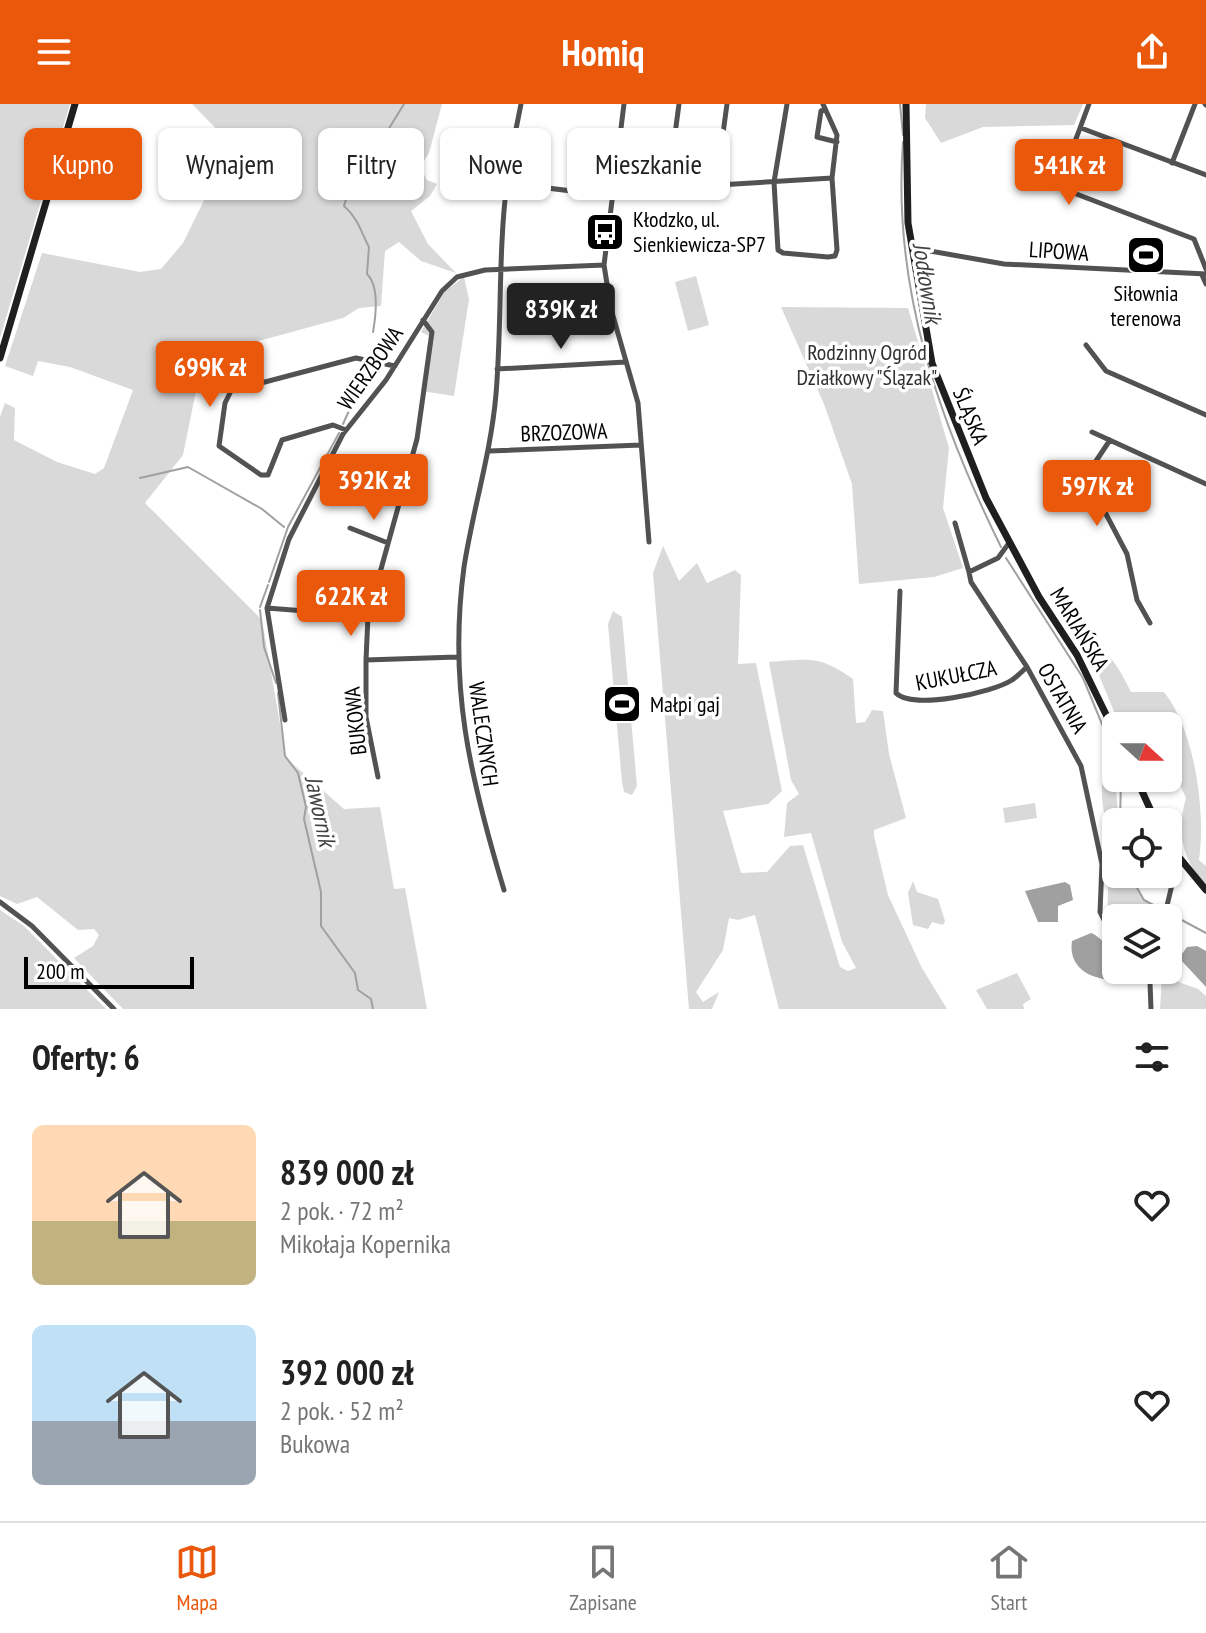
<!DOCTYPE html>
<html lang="pl">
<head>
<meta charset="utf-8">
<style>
  :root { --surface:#fff; --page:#f6f6f6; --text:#222; --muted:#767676; --line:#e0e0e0; --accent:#ea580c }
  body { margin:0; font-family:"PT Sans Narrow",sans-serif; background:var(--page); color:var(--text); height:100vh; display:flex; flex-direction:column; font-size:30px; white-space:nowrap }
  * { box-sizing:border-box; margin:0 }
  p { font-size:26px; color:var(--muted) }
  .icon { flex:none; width:44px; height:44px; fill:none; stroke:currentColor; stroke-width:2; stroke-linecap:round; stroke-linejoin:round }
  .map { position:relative; height:905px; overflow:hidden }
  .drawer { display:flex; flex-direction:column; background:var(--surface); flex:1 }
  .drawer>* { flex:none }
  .hud { position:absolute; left:24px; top:24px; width:800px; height:72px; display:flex; gap:16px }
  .needle { width:52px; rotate:111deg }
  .buttons { position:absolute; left:1102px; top:608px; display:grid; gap:16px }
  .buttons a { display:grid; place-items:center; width:80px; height:80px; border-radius:12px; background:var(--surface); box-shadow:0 2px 6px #0004; font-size:40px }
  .scale { position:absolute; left:24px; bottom:20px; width:170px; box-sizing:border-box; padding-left:8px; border:4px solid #000; border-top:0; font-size:22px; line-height:28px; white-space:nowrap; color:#000; -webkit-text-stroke:6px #fff; paint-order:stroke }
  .price { position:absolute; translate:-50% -68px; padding:0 18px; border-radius:8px; background:var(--accent); color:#fff; font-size:26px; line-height:52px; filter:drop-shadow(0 2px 4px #0008) }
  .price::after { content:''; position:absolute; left:50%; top:48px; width:24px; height:18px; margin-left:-12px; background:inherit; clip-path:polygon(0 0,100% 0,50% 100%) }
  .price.on { background:#222; color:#fff }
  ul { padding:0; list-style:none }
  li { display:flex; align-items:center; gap:24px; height:200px; padding:0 32px }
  li span { display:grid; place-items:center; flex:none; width:224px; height:160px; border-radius:12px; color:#555 }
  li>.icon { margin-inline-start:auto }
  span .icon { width:96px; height:96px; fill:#fffc; stroke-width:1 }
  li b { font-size:34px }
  h2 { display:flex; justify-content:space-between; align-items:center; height:96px; padding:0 32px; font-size:34px }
  .pill { padding:0 28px; border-radius:12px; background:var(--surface); box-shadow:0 2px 6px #0004; font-size:28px; line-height:72px }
  .pill.on { background:var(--accent); color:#fff }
  header { display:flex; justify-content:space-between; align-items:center; height:104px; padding:0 32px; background:var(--accent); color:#fff; font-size:36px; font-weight:700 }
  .dock { display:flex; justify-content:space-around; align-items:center; height:112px; border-top:2px solid var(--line); background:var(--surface); font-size:22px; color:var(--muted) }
  .dock a { display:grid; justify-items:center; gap:4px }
  .dock .on { color:var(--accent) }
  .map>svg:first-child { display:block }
  .green { fill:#d9d9d9 }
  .water { fill:#a0a0a0 }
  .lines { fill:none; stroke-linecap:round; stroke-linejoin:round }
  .stream { stroke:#a0a0a0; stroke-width:2 }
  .street { stroke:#525252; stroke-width:5 }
  .secondary { stroke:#1f1f1f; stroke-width:7 }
  .labels { text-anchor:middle; stroke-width:7; stroke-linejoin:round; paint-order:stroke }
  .poi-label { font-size:22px; fill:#000; stroke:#fff; text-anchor:start }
  .street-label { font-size:22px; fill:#000; stroke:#fff }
  .park-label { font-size:22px; fill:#303030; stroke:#fff }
  .water-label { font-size:24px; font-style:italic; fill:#414141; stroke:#fff }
</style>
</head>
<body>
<header><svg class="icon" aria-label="menu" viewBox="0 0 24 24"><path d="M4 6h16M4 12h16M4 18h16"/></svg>Homiq<svg class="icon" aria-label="share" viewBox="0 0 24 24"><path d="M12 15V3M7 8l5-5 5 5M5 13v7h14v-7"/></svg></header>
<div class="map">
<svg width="1206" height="905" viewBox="0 0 1206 905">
  <rect width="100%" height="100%" fill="#fff"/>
  <!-- green -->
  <path class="green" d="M0,0H70L0,234Z
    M192,0H442L429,49L420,63L427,76L437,80L430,92L411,107L428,140L456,169L421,157L399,138L385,147L381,202L359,204L343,214L203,252L183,351L145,399L262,516L286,654L344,705L380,703L394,785L405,784L427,905H123L74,854L93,842L99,831L94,825L78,826L37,793L17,800L0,792V313L5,299L15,304L14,336L57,358L95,370L104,364L133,286L70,263L38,257L33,272L5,262L42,149L140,168L161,165L183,139L225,54L241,50Z
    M926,0H1083L1074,21L983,23L941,39L925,14Z
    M696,172L709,221L688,227L675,178Z
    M464,173L469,195L454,292L421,287L429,232L421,228L445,187Z
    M781,203L908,204L949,344L943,404L963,464L934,473L859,480L852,380L824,300Z
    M663,442L679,477L697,459L707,479L735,466L741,471L738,560L756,559L782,687L768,700L723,707L741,769L767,768L790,742L803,741L840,863L848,867L856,864L842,838L811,729L784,733L787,699L799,690L791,676L769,558C809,555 819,551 853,575L856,619L865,618L872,606L883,607L889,650L906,714L874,726V732L888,791L922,864L947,905H779L755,811L738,816L729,814L723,846L696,888L703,898L719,888L712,905H689L653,469Z
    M613,507L622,513L637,682L632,691L624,688L622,678L608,520Z
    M1084,535C1107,542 1121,567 1131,588H1164C1195,626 1206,709 1199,756L1206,762V782C1182,756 1176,728 1186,694L1168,655V622H1120Z
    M1111,670L1115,675L1119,718H1116V770H1129L1144,796L1161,807V814H1116V832C1102,804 1110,782 1110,753C1110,725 1098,700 1103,673Z
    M1035,699L1037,714L1005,719L1003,704Z
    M913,777L917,788L938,795L945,817L943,821L932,818L928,825L913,821L908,789Z
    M0,806L24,822L106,905H0Z
    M1017,869L1031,895L1023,900L1024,905H987L976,886Z
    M1162,872L1198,885L1206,892V905H1160Z"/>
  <!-- water -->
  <path class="water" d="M1065,778L1070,781L1073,796L1058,802V818H1038L1025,787Z
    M1091,829C1104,834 1116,853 1116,866H1124L1125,874C1100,880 1067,868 1072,837Z
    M1197,842L1206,847V883L1179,854L1187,843Z"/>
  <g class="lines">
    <!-- stream -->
    <path class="stream" d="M900,0L903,31
      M903,38C892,182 938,315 1001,443
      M373,228C376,211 379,182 367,170L369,143C361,128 358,114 344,102L360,47L380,39L404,0
      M343,320L370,260
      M140,374L188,363L262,405L284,423
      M1006,454L1083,574L1116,654
      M269,478L288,423L339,329
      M260,503L268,481
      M260,506L264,543L276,579
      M278,589L285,652L298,669L306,703L304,715L321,788V822L355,869L358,886L371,895L373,905
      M1120,718L1121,674
      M1129,770L1144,796L1206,829"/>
    <!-- street -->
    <path class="street" d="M624,0L604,161L611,205L638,299L649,438
      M787,0L774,78L778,146L783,149L828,153L835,152L837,146L832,74L837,31L823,0
      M1089,0L1058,83L1194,135L1206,165
      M1205,0L1206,1
      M825,5L821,7L817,33L837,38
      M1081,24L1206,71
      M1172,59L1195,0
      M507,79L612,92
      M716,81L727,0
      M614,82L652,85L832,74
      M668,83L679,0
      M913,144L1004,160L1206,170
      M1202,171L1206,180
      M1086,241L1106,267L1206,311
      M497,265L626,258
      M346,326L333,321L282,336L268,371H261L219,342L225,299L231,287L356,254L395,262
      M1092,328L1206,380
      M1110,336L1086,372L1127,450L1137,496L1150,519
      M489,347L641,341
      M955,419L969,468L998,454L1009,439
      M350,424L388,439
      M969,468L971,478L1027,563L1081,662L1102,760L1100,808L1116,840
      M900,487L896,589C913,606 992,589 1012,576C1017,573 1022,567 1027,563
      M267,504L285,616
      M368,512L267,504L289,435L343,330L386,276L442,187L457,173L485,166L604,161
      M366,556L368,512L417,335L432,228L423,216
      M378,673L366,613V556L457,553
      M504,786C470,673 448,582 464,463C473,405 491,349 496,290C502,220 498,148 507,78C510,52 516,26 521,0
      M0,798L32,822L114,905
      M1164,814L1178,756
      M1137,866L1150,879L1151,905
      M1150,879L1160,866"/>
    <!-- secondary -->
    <path class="secondary" d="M906,0L908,119L932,259L986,394L1039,493L1077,551L1116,631
      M0,254L75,0
      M1136,674L1156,718
      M1168,740L1206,786"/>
  </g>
  <!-- icons -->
  <defs>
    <symbol id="bus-square" viewBox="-11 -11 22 22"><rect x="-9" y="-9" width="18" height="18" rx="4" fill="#000" stroke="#fff"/><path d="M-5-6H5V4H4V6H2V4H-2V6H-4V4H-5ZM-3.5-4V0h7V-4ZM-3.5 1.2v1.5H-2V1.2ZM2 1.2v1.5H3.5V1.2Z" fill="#fff"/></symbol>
    <symbol id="stadium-square" viewBox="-11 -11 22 22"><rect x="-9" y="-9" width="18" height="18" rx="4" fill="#000" stroke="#fff"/><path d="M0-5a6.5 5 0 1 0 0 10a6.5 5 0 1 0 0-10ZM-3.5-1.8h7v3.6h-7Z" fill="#fff"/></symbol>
  </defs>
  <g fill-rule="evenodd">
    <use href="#bus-square" x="583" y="106" width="44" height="44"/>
    <use href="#stadium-square" x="1124" y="129" width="44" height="44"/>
    <use href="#stadium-square" x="600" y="578" width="44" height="44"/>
  </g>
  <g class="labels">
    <!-- poi labels -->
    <g class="poi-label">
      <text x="633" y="123">Kłodzko, ul.<tspan x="633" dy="25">Sienkiewicza-SP7</tspan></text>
      <text x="1146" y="197" text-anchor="middle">Siłownia<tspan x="1146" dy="25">terenowa</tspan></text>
      <text x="650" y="608">Małpi gaj</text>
    </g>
    <!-- street labels -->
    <g class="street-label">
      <text transform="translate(1059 147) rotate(4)" y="8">LIPOWA</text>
      <text transform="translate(370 264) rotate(-55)" y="8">WIERZBOWA</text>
      <text transform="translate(971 312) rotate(68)" y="8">ŚLĄSKA</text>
      <text transform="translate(564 328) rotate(-2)" y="8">BRZOZOWA</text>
      <text transform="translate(1080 525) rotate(59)" y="8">MARIAŃSKA</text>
      <text transform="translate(956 571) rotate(-11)" y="8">KUKUŁCZA</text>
      <text transform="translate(1063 594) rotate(60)" y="8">OSTATNIA</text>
      <text transform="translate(355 617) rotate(-96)" y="8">BUKOWA</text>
      <text transform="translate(484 630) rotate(82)" y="8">WALECZNYCH</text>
    </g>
    <!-- park labels -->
    <g class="park-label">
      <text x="867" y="256">Rodzinny Ogród<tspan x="867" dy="25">Działkowy "Ślązak"</tspan></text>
    </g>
    <!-- water labels -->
    <g class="water-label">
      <text transform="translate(927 179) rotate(81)" y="8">Jodłownik</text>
      <text transform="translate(320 707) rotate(78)" y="8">Jawornik</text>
    </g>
  </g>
</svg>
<div class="buttons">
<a><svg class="needle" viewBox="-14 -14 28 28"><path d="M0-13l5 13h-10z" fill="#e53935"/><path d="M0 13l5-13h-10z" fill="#767676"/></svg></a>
<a><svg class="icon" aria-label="locate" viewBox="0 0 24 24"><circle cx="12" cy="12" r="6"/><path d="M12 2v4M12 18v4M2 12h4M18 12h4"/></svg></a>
<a><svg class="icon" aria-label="layers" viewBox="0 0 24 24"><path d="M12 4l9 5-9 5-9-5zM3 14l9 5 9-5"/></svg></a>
</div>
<div class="scale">200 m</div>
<b class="price" style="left:1069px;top:103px">541K zł</b>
<b class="price on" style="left:561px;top:247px">839K zł</b>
<b class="price" style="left:210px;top:305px">699K zł</b>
<b class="price" style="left:374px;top:418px">392K zł</b>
<b class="price" style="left:1097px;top:424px">597K zł</b>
<b class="price" style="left:351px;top:534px">622K zł</b>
<div class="hud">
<a class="pill on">Kupno</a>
<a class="pill">Wynajem</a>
<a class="pill">Filtry</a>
<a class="pill">Nowe</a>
<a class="pill">Mieszkanie</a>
</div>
</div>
<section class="drawer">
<h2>Oferty: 6<svg class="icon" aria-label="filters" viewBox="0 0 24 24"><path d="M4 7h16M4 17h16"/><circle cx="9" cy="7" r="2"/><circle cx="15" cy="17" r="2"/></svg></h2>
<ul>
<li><span style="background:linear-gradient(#ffd9b3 60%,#c2b280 0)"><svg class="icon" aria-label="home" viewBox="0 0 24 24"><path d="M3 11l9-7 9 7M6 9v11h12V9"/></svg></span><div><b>839 000 zł</b><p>2 pok. · 72 m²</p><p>Mikołaja Kopernika</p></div><svg class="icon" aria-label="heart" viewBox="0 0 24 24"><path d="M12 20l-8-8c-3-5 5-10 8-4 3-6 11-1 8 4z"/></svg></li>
<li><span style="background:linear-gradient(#bfe0f5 60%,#9aa5b1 0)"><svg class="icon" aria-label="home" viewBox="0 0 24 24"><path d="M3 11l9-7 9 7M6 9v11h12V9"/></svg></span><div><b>392 000 zł</b><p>2 pok. · 52 m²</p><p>Bukowa</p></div><svg class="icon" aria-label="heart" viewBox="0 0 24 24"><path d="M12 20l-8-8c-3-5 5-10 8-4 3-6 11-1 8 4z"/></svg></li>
</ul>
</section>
<nav class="dock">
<a class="on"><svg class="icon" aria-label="map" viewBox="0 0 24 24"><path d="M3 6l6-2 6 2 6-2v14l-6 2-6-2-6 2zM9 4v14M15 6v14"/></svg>Mapa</a>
<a><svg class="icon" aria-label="saved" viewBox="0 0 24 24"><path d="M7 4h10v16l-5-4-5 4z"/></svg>Zapisane</a>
<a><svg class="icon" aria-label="home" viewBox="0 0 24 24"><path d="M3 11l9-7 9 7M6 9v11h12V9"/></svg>Start</a>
</nav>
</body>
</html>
